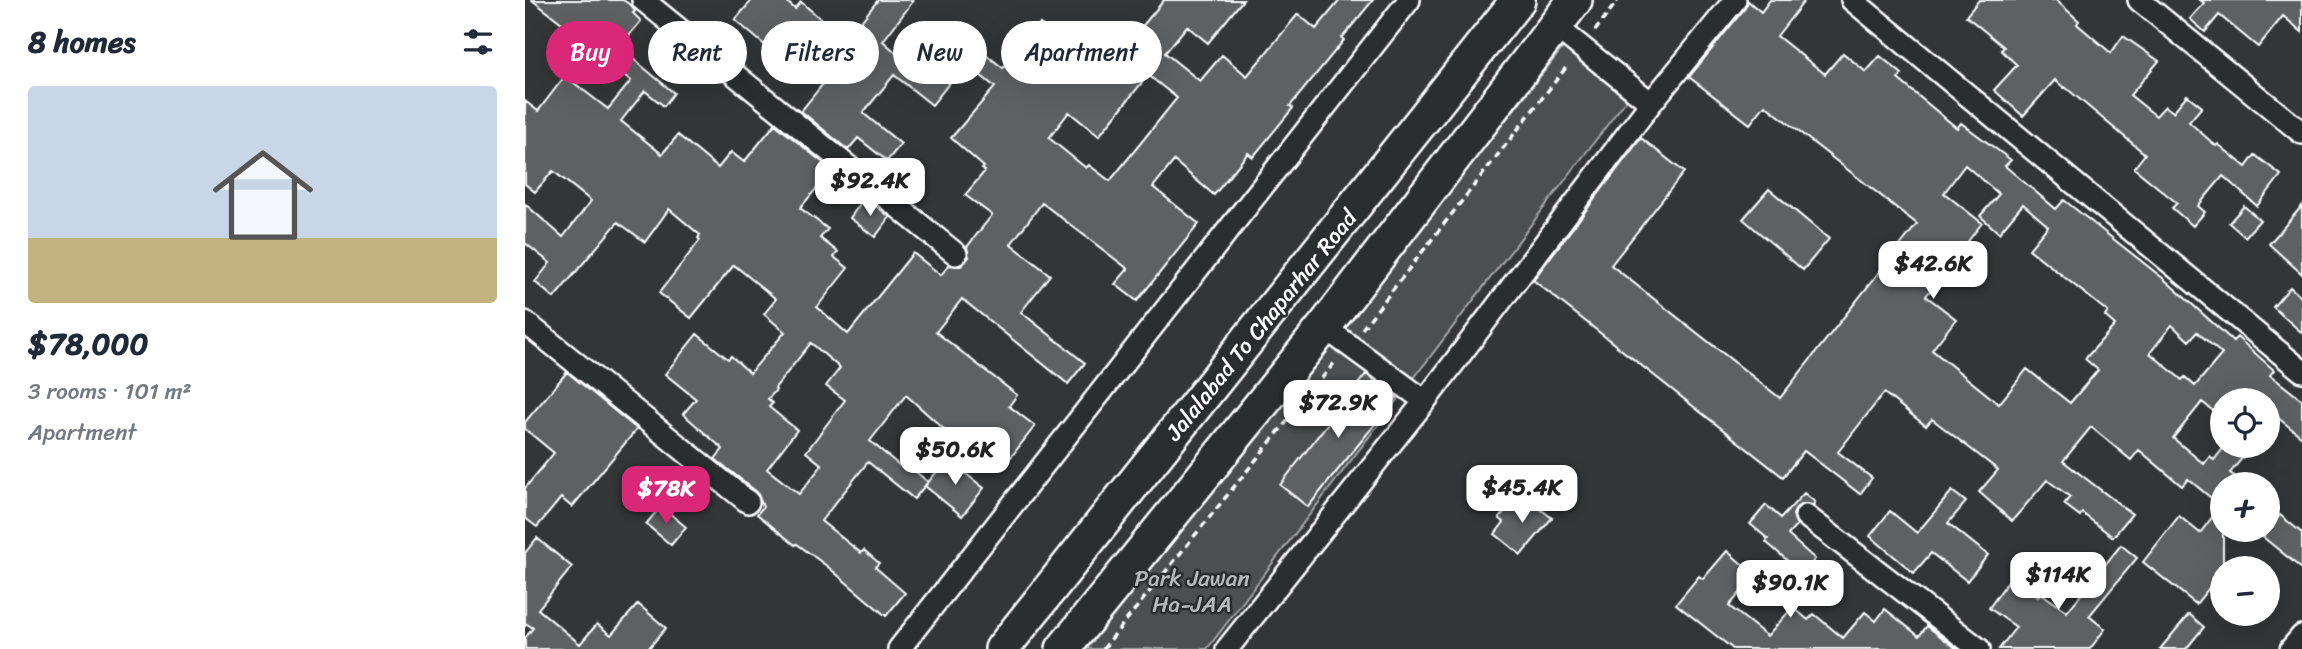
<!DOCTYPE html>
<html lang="en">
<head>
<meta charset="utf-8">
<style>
  :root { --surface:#fff; --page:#f2f2f3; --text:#1f2937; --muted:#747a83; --accent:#db2777 }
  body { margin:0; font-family:Sriracha,sans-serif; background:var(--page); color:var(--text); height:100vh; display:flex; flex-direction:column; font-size:26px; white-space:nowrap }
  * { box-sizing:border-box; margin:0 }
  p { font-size:23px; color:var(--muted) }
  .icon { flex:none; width:38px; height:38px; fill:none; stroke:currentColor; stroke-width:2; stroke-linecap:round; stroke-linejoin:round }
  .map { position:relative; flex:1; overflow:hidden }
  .drawer { display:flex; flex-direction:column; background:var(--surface); width:525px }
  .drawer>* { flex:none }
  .guide { position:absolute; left:21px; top:21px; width:665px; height:63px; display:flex; gap:14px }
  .fabs { position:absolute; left:1685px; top:388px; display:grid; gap:14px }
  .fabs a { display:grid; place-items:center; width:70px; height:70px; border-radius:50%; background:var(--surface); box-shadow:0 7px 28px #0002; font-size:35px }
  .price { position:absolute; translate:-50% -60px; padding:0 16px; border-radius:14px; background:#fff; color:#222; font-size:23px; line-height:46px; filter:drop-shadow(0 2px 4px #0008) }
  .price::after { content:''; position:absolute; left:50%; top:42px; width:21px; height:16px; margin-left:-10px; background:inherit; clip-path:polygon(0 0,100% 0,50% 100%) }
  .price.current { background:var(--accent); color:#fff }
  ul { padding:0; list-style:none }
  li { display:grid; align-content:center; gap:14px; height:371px; padding:0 28px }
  li span { display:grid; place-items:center; height:217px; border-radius:7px; color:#555 }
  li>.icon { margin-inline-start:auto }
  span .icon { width:126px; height:126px; fill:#fffc; stroke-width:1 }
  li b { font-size:30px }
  h2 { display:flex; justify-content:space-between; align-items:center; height:84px; padding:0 28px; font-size:30px }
  .tag { padding:0 24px; border-radius:32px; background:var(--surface); box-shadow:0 7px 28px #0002; font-size:24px; line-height:63px }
  .tag.current { background:var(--accent); color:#fff }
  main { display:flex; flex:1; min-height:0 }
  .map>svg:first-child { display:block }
  .green { fill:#4c4f50; stroke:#a6a7a8; stroke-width:2 }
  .building { fill:#5f6162; stroke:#fff; stroke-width:2; fill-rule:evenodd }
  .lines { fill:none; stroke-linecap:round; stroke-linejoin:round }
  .minor-casing { stroke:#fff; stroke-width:26 }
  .primary-casing { stroke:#fff; stroke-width:38 }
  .path { stroke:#fff; stroke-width:3.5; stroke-dasharray:7 5; stroke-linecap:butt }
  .minor { stroke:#2a2d2e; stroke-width:21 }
  .primary { stroke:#2a2d2e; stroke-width:33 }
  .labels { text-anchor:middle; stroke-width:5; stroke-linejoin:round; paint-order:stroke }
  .street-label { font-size:23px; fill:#fff; stroke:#2a2d2e }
  .park-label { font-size:23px; fill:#b7b9b9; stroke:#2a2d2e }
</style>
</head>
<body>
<main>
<section class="drawer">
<h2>8 homes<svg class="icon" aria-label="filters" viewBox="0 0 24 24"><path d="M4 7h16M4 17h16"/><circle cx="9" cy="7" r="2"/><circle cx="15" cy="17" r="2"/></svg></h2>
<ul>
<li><span style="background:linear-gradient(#c9d6e8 70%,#c2b280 0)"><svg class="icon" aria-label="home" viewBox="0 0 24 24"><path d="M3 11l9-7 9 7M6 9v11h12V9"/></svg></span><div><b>$78,000</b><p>3 rooms · 101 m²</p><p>Apartment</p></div></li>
</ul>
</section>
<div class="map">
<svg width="1777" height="649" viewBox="0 0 1777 649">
  <rect width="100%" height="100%" fill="#333536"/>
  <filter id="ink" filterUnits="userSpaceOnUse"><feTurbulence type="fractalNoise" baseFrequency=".0143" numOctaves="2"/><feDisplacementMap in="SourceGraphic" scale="14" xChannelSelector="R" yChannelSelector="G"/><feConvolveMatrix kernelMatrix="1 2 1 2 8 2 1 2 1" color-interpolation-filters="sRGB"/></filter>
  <g filter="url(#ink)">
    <!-- green -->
    <path class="green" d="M1041,44L1102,99L682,649H561Z"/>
    <!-- building -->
    <path class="building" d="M7,0H98L107,6L110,11L108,13L116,21L94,47L149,93L139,106L120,91L96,121L137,154L153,135L193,168L206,152L219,162L250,124L307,170L275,208L303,229L295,238L313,252L309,257L323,268L292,307L323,334L388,253L416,275L424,265L436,266L444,257L442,247L467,215L440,195L460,171L457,169L459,167L426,138L470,87L440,63L407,105L369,75L338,113L376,144L362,161L333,138L323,150L276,111L330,44L323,38L353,0H389L358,41L386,66L391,61L405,72L435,34L478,68L515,24L577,75L639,0H718L683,43L662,26L640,53L675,81L697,55L722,76L773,14L791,29L815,0H848L817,38L819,40L765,106L768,108L728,157L723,153L689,195L649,161L628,187L674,224L612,301L590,284L603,269L517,203L486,244L525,275L496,312L560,363L543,384L437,299L411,332L492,395L484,406L510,426L486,457L453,430L439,447L381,395L345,441L380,470L384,466L403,482L389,499L343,462L296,521L336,553L339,550L354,563L350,567L380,593L361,616L303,567L272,544L270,545L232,514L238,507L232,492L190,459L198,449L158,414L171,399L140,374L172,334L203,359L206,356L225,373L260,332L239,314L251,299L209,265L166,318L134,293L175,240L173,238L175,235L144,209L120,242L93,222L29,298L10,282L25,263L0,243V204L38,237L66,201L28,171L10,192L0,184V101L13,111L40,76L83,109L106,81L76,56L60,76L42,62L59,40ZM623,75L652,98L585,181L564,165L561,168L524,138L544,112L574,136ZM286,343L315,368L301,386L320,400L281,452L297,465L274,494L242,469L272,430L244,407L248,403L243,399L251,390L250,388Z
      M227,0H260L270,9L276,2L304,26L268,69L210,20Z
      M1245,0H1280L1252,36L1300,74L1318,53L1341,72L1355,56L1377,74L1373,79L1432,128L1436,123L1486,160L1480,166L1531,209L1539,200L1639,279L1708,341L1712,337L1749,370L1745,375L1777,400V437L1743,410V401H1698V419L1677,402L1648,438L1679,464L1685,456L1689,460L1700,446H1727L1705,473L1711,477L1705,485H1698V494L1691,502L1663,479L1657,486L1614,450L1606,460L1566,427L1538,461L1607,514L1588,537L1557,513L1555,516L1539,504L1545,497L1522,480L1487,521L1454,492L1473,470L1407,419L1401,426L1359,393L1313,452L1347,478L1335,494L1279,451L1258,477L1008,280L1116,138L1159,172L1086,265L1255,398L1392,224L1240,105L1225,124L1164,77L1220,8L1223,1L1236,12ZM1440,165L1474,194L1455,216L1474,233L1498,204L1523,226L1504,249L1583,312L1580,316L1590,325L1560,359L1573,370L1545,403L1502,369L1474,404L1407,350L1431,319L1401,296L1457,223L1419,193ZM1647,325L1664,341L1672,332L1697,354L1670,386L1660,377L1657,380L1625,353Z
      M1454,0H1531L1554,21L1552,24L1586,53L1598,36L1634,61L1605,95L1631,116L1640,106L1648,112L1662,95L1677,107L1664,122L1691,146L1693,144L1721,167L1730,155L1756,175L1732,206L1698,176L1673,206L1680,212L1668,226L1647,208L1652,203L1609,168L1620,154L1540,87L1539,88L1530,80L1498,116L1469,90L1492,65L1476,50L1479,47L1441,16Z
      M1675,0H1777V32L1758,16L1733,47L1694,15L1680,32L1665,19L1679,3Z
      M1244,189L1304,239L1278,270L1218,219Z
      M337,201L347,208L350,205L365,217L350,237L325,218Z
      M1719,206L1735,220L1720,237L1704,223Z
      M1777,206V274L1744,244Z
      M1765,287L1777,298V333L1748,307Z
      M42,372L112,429L47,507L36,498L12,527L0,518V488L29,453L0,429V422Z
      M841,374L872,397L783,507L755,485Z
      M422,459L459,488L437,516L400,486Z
      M1427,491L1441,502L1423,523L1463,555L1442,581L1406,553L1389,573L1345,536L1365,511L1392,533Z
      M1279,493L1290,502L1288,505L1277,504L1271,508L1268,515L1272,525L1263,535L1290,559L1278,574L1241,542L1243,539L1225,524L1241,505L1256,518Z
      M1000,497L1027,518L996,555L970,534L979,522L974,518L985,505L990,509Z
      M1698,503V571L1671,604L1618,562L1654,516L1675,533Z
      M136,506L161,527L146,545L121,524Z
      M1755,515L1777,533V569L1738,537Z
      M12,538L47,567L13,609L55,644L72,624L86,635L113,604L141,628L123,649H0V638L8,628L2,624L0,626V553Z
      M1596,545L1612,558L1564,616L1580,629L1565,649H1474L1491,627L1464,608L1486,577L1513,597L1516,593L1542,612Z
      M1202,551L1230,575L1204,606L1242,636L1268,607L1283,620L1289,614L1318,638L1340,612L1351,621L1360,609L1394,636L1402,626L1432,649H1208L1151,604L1174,576L1178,579Z
      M1664,614L1679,627L1661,649H1635Z"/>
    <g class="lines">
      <defs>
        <path id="minor" d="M118,0L431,254
          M1327,0L1777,371
          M1614,0L1777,133
          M1030,26L1126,103
          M0,322L223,502
          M799,327L900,401
          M1281,516L1454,649
          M374,649L884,0
          M702,649L900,401L1126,103L1210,0
          M1766,649L1777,636"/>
        <path id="primary" d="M477,649L993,0
          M538,649L799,327L1050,0"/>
      </defs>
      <!-- minor casing -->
      <use href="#minor" class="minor-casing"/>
      <!-- primary casing -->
      <use href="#primary" class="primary-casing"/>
      <!-- path -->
      <path class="path" d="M1070,31L1093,0
        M837,329L1043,65
        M578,649L810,362"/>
      <!-- minor -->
      <use href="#minor" class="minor"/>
      <!-- primary -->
      <use href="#primary" class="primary"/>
    </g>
  </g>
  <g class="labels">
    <!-- street labels -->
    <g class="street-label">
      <text transform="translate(736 325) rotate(-51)" y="8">Jalalabad To Chaparhar Road</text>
    </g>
    <!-- park labels -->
    <g class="park-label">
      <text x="667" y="586">Park Jawan<tspan x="667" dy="26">Ha-JAA</tspan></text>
    </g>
  </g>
</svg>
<div class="fabs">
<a><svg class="icon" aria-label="locate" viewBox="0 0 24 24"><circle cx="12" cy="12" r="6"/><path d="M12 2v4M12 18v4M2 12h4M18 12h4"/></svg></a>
<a>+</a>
<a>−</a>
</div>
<b class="price" style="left:345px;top:218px">$92.4K</b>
<b class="price" style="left:1408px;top:301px">$42.6K</b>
<b class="price" style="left:813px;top:440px">$72.9K</b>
<b class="price" style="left:430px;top:487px">$50.6K</b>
<b class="price" style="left:997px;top:525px">$45.4K</b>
<b class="price current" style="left:141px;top:526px">$78K</b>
<b class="price" style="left:1533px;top:612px">$114K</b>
<b class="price" style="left:1265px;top:620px">$90.1K</b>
<div class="guide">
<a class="tag current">Buy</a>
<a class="tag">Rent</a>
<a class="tag">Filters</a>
<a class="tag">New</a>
<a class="tag">Apartment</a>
</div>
</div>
</main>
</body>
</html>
